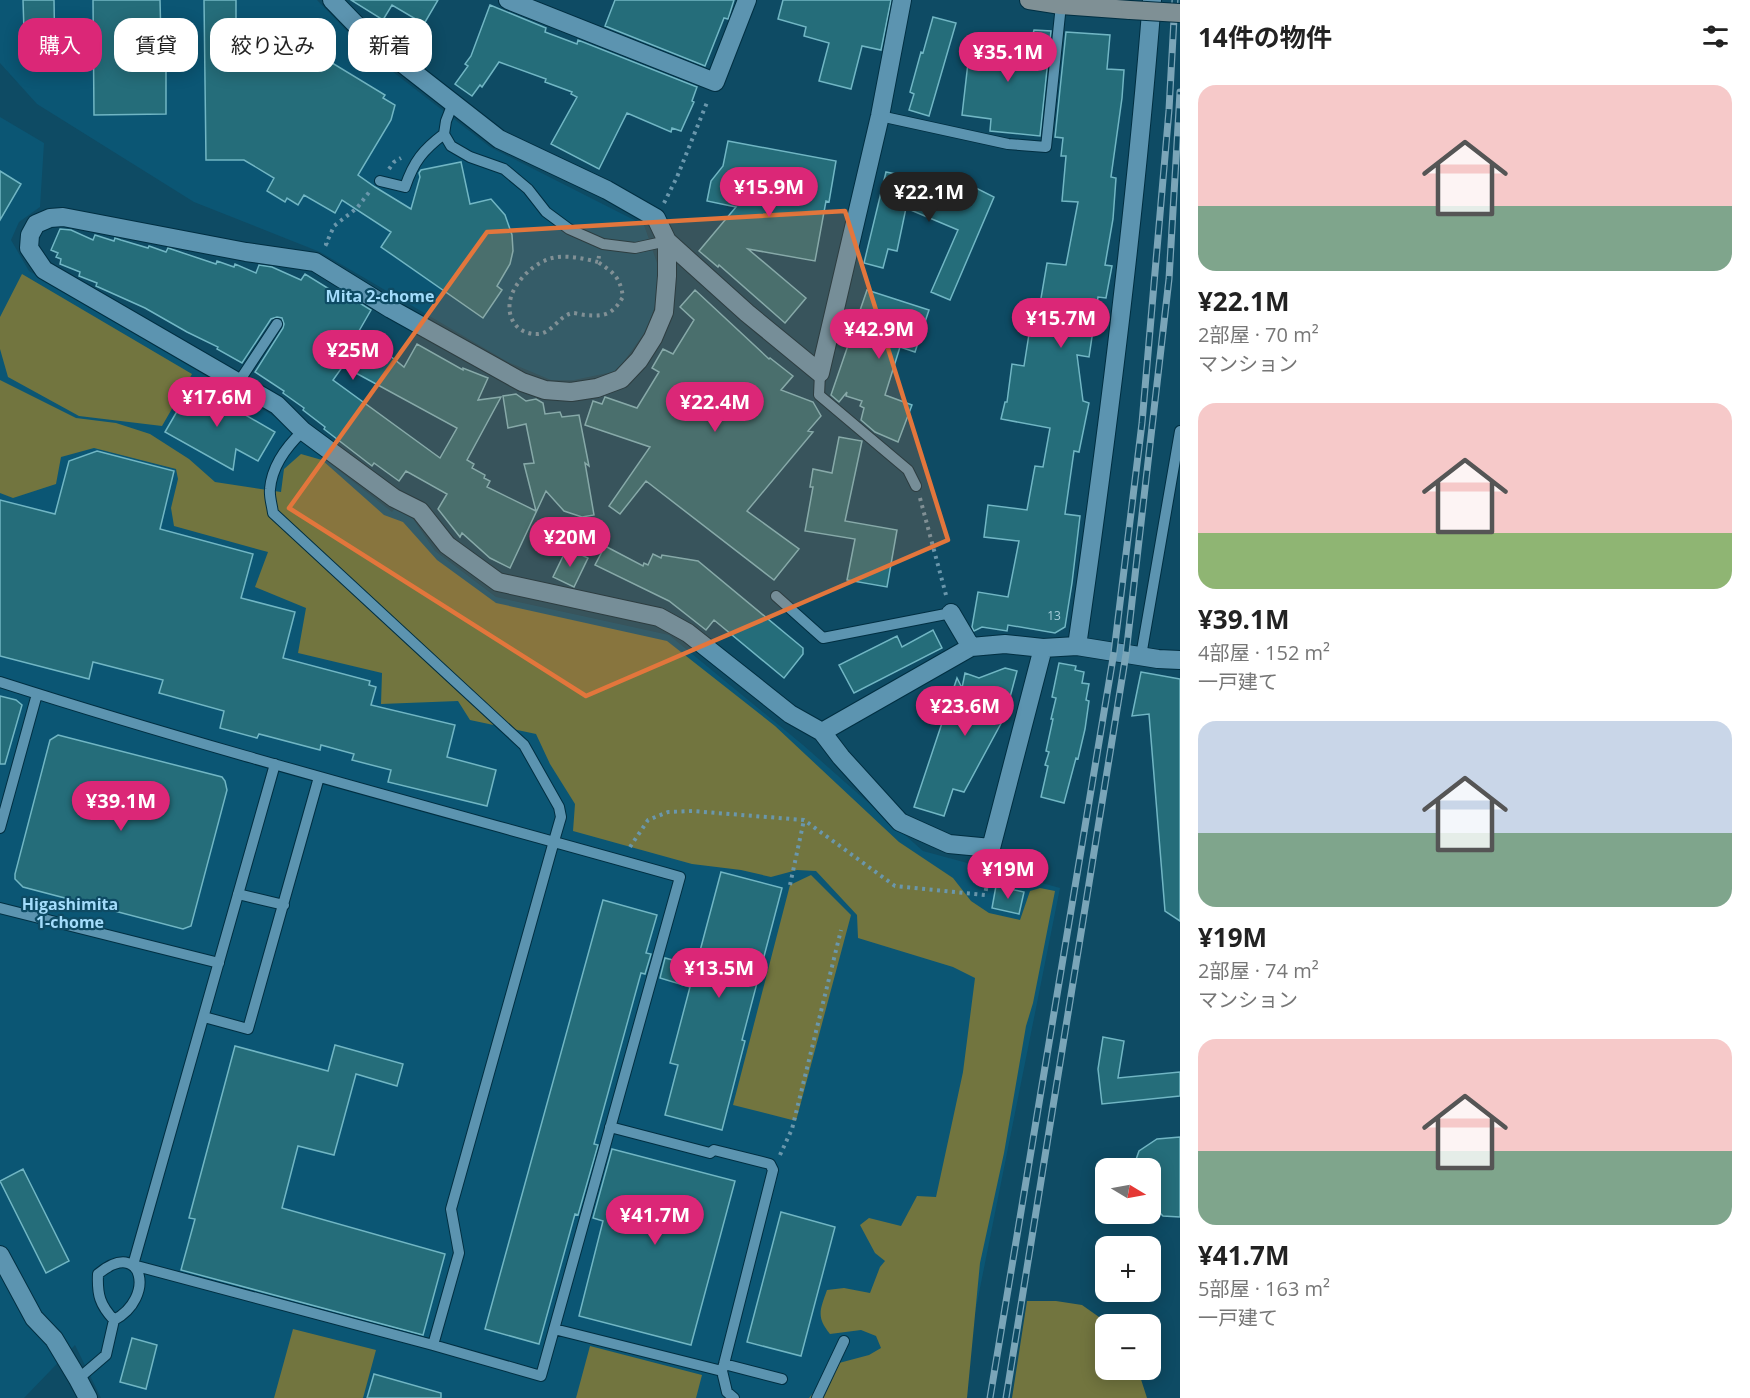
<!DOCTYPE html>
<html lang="ja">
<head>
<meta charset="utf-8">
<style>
  :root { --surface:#fff; --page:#f2f2f2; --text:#222; --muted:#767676; --accent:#db2777 }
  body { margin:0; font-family:"Open Sans","Noto Sans JP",sans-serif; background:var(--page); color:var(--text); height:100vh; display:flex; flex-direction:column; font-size:22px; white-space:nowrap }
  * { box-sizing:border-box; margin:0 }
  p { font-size:20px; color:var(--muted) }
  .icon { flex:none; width:33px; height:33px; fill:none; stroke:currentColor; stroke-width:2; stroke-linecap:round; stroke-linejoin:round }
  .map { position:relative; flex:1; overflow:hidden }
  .sheet { display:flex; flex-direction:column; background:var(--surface); width:570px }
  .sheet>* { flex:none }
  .banner { position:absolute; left:18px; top:18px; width:570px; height:54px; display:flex; gap:12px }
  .needle { width:39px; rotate:100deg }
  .controls { position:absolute; left:1095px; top:1158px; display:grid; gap:12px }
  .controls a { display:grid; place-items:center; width:66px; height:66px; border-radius:12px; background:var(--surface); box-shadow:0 3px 15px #0003; font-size:30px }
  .price { position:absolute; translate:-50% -51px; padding:0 14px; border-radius:21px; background:var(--accent); color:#fff; font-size:20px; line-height:39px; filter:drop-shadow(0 2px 3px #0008) }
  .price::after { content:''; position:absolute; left:50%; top:36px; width:18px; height:14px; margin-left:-9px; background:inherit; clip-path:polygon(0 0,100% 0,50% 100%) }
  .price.current { background:#222; color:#fff }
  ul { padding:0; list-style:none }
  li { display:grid; align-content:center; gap:12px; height:318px; padding:0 18px }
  li span { display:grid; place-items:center; height:186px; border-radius:18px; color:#555 }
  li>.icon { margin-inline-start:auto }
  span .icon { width:108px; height:108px; fill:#fffc; stroke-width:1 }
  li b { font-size:26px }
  h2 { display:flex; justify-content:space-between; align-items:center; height:72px; padding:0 18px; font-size:26px }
  .tag { padding:0 21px; border-radius:18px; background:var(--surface); box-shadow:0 3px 15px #0003; font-size:21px; line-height:54px }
  .tag.current { background:var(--accent); color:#fff }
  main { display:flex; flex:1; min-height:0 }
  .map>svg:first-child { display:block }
  .built { fill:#0b5674 }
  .green { fill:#72753f }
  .building { fill:#256d7a; stroke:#71b6c4; stroke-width:1.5; fill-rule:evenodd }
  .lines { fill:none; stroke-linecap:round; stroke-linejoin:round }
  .lane-casing { stroke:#012f42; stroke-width:12 }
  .street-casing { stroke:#012f42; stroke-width:20 }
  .secondary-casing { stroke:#012f42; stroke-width:20 }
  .path { stroke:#6a97ac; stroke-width:4; stroke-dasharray:3 4.5; stroke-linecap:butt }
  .lane { stroke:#5c94b0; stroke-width:10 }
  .street { stroke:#5c94b0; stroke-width:18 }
  .secondary { stroke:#7f9095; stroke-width:18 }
  .rail-casing { stroke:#7aa5b8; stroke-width:7 }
  .rail { stroke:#0e4b64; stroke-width:4.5; stroke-dasharray:14; stroke-linecap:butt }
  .secondary-bridge-casing { stroke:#012f42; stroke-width:20; stroke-linecap:butt }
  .secondary-bridge { stroke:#7f9095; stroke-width:18 }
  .marked { fill:#e3763c; fill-opacity:0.2; stroke:#e3763c; stroke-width:4.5; stroke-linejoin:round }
  .labels { text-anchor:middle; stroke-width:4.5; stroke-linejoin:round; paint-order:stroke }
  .number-label { font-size:12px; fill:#a4ccda }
  .neighbourhood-label { font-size:16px; font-weight:bold; fill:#a3dcfb; stroke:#0e4b64 }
</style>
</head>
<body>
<main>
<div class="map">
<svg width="1180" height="1398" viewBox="0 0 1180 1398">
  <rect width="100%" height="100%" fill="#0e4b64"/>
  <!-- built -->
  <path class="built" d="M0,0H317L366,51L490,147L644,225L658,266L656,303L647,329L617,371L574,380H551L508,362L320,252L194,202L37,104L0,63Z
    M0,117L44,143L40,207L19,222L11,240L29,271L275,417L310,448L392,512L395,508L411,516L435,551L496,597L669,635L803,745L923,851L1060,888L958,1398H101L75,1345L24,1398H0Z"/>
  <!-- green -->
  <path class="green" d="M22,274L192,374L162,426L79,416L8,377L0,349V317Z
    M0,380L76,418L116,423L150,434L189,459L215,482L281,492L284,469L301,454L322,460L384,515L403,522L437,560L496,603L667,641L775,726L899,842L953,878L971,901L989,913L1020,920L1030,891L1040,888L1055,891L1033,1003L1026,1026L1004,1153L980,1263L967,1398H809L839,1363L869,1355L881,1348L876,1336L861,1330L830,1334C816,1317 820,1310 827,1290L844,1288L870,1293L880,1267L885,1261L875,1253L860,1225L869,1218L901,1226L917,1196L936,1197L963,1072L975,978L953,967L858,938L857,915L816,871L797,870L771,877L741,870L692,864L573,831L575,804L550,764L536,734L470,720L458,701L381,704L382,673L298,653L306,608L255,587L268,552L174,526L171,508L178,479L176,469L94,448L61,457L56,484L13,498L0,493Z
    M811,875L851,915L796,1121L733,1105L790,885Z
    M1027,1301H1056L1082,1305L1109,1324H1106V1370H1138L1147,1398H1012Z
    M293,1329L376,1350L363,1398H274Z
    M590,1346L702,1375L696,1398H576Z"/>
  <!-- building -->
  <path class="building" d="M23,0H54L55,61L25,62Z
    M93,0H160L161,41H166V114L94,115Z
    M204,0H236V34H276L278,30L286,34L291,27L319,44L314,52L385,95L383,98L395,105L391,120L358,175L375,187L411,209L420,177L419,173L421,170L461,162L470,204L491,199L505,215L512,235L513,251L510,264L497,286L502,290L483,318L381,247L391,232L342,200L335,213L304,195L298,205L287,198L285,202L267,191L274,178L244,160H206Z
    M351,0H438L424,24L392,5L383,20Z
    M615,0H734L728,19L724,18L705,66L605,26Z
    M783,0H891L881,50L862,46L851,89L819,81L829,43L804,36L806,27L778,19Z
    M490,5L546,28L545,32L577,44L578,40L697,87L692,101L694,102L681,131L672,128L671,132L627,113L599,169L551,144L577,97L571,94L572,92L545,82L546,79L499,62L482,87L480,85L472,96L455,84L468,66L465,64L471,56Z
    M933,17L956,23L929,116L909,110L914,94L910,92L921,52L923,53Z
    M1034,30L1051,31L1040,136L990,131L991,119L962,115L971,37L1021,46L1022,33L1033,34Z
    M1066,32L1110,35L1107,69L1124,70L1122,98L1111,177L1116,178L1113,219L1105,265L1112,266L1106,298L1098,297L1089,357L1077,355L1083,401L1089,403L1079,452L1074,451L1065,514L1080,516L1072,583L1065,627L1055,633L1008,625L1007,631L982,627L974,631L972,627L978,592L1008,597L1019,541L984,537L988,505L1027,510L1035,466L1043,467L1050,428L1001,419L1005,402H1007L1012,364L1024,366L1032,315L1038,316L1047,263L1066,265L1078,202L1062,201L1066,156H1061L1063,138L1055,137Z
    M728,141L836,161L829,202L826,201L815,261L748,249L806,298L785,323L719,265L718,267L699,251L736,207L707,201L711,181L723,166Z
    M0,171L21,184L0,220Z
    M886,172L901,175L950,196L954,185L971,192L974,187L994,197L950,300L931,292L958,230L906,208L897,251L888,249L883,268L864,263Z
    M60,229L71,230L93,240L95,235L114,241L115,238L121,240L148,248L149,246L166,252L168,248L216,264L217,261L234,267L235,264L256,273L259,265L272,267L301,280L305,274L342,297L345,294L371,310L359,331L404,367L417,344L463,370V368L488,378L478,400L501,397L467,460L474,464L472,468L485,475L484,478L490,481L487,487L536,511L524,464L534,463L526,424L508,428L503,396L516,394L526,401L536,399L543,403L545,414L560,412L562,417L579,415L589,466L585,463L594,515L582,517L564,511L546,491L510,568L490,558L462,533L460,537L438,509L447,494L406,471L399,481L374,463L372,466L324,429L325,427L303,410L304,408L283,393L284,391L255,372L283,328L284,324L282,318L277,317L271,319L242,363L217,349L218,347L187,332L145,308L96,286L97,283L79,276L80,272L60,264L61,259L56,257L58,253L51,250ZM343,366L457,428L440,458L333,380Z
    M695,290L769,359L770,358L793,376L781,390L813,402L821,416L808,431L813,432L747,511L799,549L774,580L646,481L620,514L609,506L650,447L585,425L593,401L602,404L605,397L637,408L659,372L652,368L663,349L673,354L694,320L680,307Z
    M867,290L929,310L915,352L900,347L885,395L912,405L898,442L875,432L861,420L864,408L860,406L862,401L846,396L847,392L839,402L831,395Z
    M190,383L275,432L258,461L236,449L233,470L165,432L183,401L181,399Z
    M839,437L862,441L845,521L897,530L887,587L847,580L855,539L805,531L813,487H810L813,469L832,473Z
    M97,451L174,471L160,529L253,554L241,598L295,612L283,658L370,681L369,685L376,687L371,705L455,725L447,757L496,770L487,806L388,782L391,770L352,760L354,754L321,745L320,750L259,734L257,738L220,728L224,711L159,693L163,680L93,662L89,679L0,656V500L55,514L69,461Z
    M605,546L643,566L644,563L648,565L653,554L661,558L662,555L698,561L803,648V654L784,678L714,620L706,630L669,601L595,565Z
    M567,548L588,558L574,587L553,577Z
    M933,630L942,648L854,693L839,665L897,636L902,647Z
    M1059,663L1076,666L1075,670L1084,672L1082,683L1089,684L1086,700L1089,701L1085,729L1078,759L1076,758L1064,803L1041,797L1048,766L1045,765L1049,752L1046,751L1053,719H1051L1056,698L1052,697Z
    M1005,668L1017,671L1005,716L964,792L953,789L944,816L914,807L957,678L962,688L965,673L979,678Z
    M1141,672L1180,679V921L1165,911L1149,714L1132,716Z
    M0,696L16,700L22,705L5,764H0Z
    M58,735L222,777L225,781L227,790L191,926L183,929L23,887L15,879V874L50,740Z
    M721,872L782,888L742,1040L745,1041L722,1130L665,1115L678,1065L670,1063L690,987L660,978L665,958L696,966Z
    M996,886L1024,892L1019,914L992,908Z
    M603,900L657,915L646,953L651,954L645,974L641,973L594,1144L598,1145L578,1215L575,1214L539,1344L485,1329Z
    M1103,1037L1124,1041L1118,1078L1180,1072V1096L1102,1104L1098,1069Z
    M335,1045L403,1064L397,1086L356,1074L334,1155L298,1146L282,1208L445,1254L423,1335L181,1270L195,1219L189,1218L235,1046L328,1071Z
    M1180,1137V1217L1163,1216L1150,1203V1168H1133L1139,1151L1157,1139Z
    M612,1149L735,1181L691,1345L579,1316L603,1221L593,1218Z
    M23,1169L69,1261L46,1273L0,1181Z
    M781,1212L835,1227L801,1356L747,1342Z
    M132,1338L157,1345L146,1389L120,1382Z
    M374,1374L441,1393V1398H367Z"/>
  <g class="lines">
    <defs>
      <path id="lane" d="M453,103L446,121L444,134L451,146L470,157L504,169L528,189L546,212L569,229L603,244L635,248L667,241
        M880,116L1008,144L1046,147L1061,5
        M380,181L405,187C414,161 423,150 444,134
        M820,373L819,395L908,470L916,486
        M238,383L277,324
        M776,596L823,638L951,613
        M1141,656L1180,431
        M0,682C225,754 453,813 680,877L541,1376L433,1345L459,1253L451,1209L554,841L561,817L559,807L524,745L273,513C272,505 269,496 270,489C272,466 287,446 303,431
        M275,764L133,1265L433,1345
        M0,828L37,694
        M238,894L284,905
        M0,908L219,963
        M204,1017L248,1029L319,777
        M554,1329L722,1371L724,1364L773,1170L770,1164L714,1150L710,1153L610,1127
        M724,1364L782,1379
        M722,1371L727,1392L734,1398
        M78,1379L106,1355L114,1320C156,1298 143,1237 98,1274C97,1295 100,1305 114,1320
        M817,1398L844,1341"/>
      <path id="street" d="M332,0L366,35L499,139L607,190L656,218L667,241L747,313L820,373L880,116L902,0
        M508,0L715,82L747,0
        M667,241V276L664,312L653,338L639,360L621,379L597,388L571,392L545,390L522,382L391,309L315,262L246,252L63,217L50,218L36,224L30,235L29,248L44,270L277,405L303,431L394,498L420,511L447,545L498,582L659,617L688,633L790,714L822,732L841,757L900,822L949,844L991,848L1043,648
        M951,613L971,647
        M1077,646C1108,431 1135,216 1152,0
        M822,732L971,647L1005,644L1043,648L1077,646L1158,659L1180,660
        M0,1255L34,1318L54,1339L78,1379L88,1398"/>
      <path id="secondary" d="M1029,0L1061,5L1130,10"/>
    </defs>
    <!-- lane casing -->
    <use href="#lane" class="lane-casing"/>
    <!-- street casing -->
    <use href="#street" class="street-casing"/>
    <!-- secondary casing -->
    <use href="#secondary" class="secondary-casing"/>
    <!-- path -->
    <path class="path" d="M389,169L394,162L401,158
      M664,203L677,177L708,100
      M328,245L326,244L334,226L357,208L370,191
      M598,262C582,258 559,253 544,261C530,267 515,283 511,297C505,317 517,335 538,334C553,333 559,315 573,313C576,313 582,315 586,315C607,317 613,313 623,297C620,277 614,273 598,262L599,256
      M920,498L946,595
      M630,847L648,820L668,812L692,811L804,820L895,886L985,895L990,867
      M790,885L804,820
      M780,1155L792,1129L841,930"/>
    <!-- lane -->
    <use href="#lane" class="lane"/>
    <!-- street -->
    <use href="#street" class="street"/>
    <!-- secondary -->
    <use href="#secondary" class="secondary"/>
    <defs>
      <path id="rail" d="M990,1398L1114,652L1142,423L1169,110L1175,0
        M1006,1398L1126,654L1169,279L1180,92"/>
    </defs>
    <!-- rail casing -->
    <use href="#rail" class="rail-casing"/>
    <!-- rail -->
    <use href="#rail" class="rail"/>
    <defs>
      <path id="secondary-bridge" d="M1130,10L1180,13"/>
    </defs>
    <!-- secondary-bridge casing -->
    <use href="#secondary-bridge" class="secondary-bridge-casing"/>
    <!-- secondary-bridge -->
    <use href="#secondary-bridge" class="secondary-bridge"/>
  </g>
  <!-- marked area -->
  <path class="marked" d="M845,211L948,540L586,696L289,508L487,232Z"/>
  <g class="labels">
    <!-- number labels -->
    <g class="number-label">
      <text x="1054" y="620">13</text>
    </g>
    <!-- neighbourhood labels -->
    <g class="neighbourhood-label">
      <text x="380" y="302">Mita 2-chome</text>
      <text x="70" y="910">Higashimita<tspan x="70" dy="18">1-chome</tspan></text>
    </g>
  </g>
</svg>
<div class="controls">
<a><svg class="needle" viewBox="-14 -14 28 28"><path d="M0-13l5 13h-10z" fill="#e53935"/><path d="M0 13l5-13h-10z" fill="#767676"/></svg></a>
<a>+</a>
<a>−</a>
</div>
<b class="price" style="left:1008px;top:83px">¥35.1M</b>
<b class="price" style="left:769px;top:218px">¥15.9M</b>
<b class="price current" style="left:929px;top:223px">¥22.1M</b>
<b class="price" style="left:1061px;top:349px">¥15.7M</b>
<b class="price" style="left:879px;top:360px">¥42.9M</b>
<b class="price" style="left:353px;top:381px">¥25M</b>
<b class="price" style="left:217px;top:428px">¥17.6M</b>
<b class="price" style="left:715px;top:433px">¥22.4M</b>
<b class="price" style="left:570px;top:568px">¥20M</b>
<b class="price" style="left:965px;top:737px">¥23.6M</b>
<b class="price" style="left:121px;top:832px">¥39.1M</b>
<b class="price" style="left:1008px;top:900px">¥19M</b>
<b class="price" style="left:719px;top:999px">¥13.5M</b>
<b class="price" style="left:655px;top:1246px">¥41.7M</b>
<div class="banner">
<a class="tag current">購入</a>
<a class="tag">賃貸</a>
<a class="tag">絞り込み</a>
<a class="tag">新着</a>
</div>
</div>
<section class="sheet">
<h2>14件の物件<svg class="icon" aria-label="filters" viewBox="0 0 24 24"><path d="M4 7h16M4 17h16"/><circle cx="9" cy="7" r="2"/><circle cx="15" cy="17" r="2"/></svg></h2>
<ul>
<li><span style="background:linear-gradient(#f6c9c9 65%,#7fa58c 0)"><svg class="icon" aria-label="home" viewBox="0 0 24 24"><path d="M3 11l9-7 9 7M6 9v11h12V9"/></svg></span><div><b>¥22.1M</b><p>2部屋 · 70 m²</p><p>マンション</p></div></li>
<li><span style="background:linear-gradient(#f6c9c9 70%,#8fb573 0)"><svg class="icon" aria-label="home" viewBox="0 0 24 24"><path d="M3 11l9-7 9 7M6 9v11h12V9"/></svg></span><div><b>¥39.1M</b><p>4部屋 · 152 m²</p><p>一戸建て</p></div></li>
<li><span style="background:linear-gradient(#c9d6e8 60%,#7fa58c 0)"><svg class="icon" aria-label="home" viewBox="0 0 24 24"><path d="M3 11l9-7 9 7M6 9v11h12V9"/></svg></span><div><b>¥19M</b><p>2部屋 · 74 m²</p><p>マンション</p></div></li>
<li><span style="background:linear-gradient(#f6c9c9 60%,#7fa58c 0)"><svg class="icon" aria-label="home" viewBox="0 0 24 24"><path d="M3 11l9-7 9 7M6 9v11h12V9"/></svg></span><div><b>¥41.7M</b><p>5部屋 · 163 m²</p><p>一戸建て</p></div></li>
</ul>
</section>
</main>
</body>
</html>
